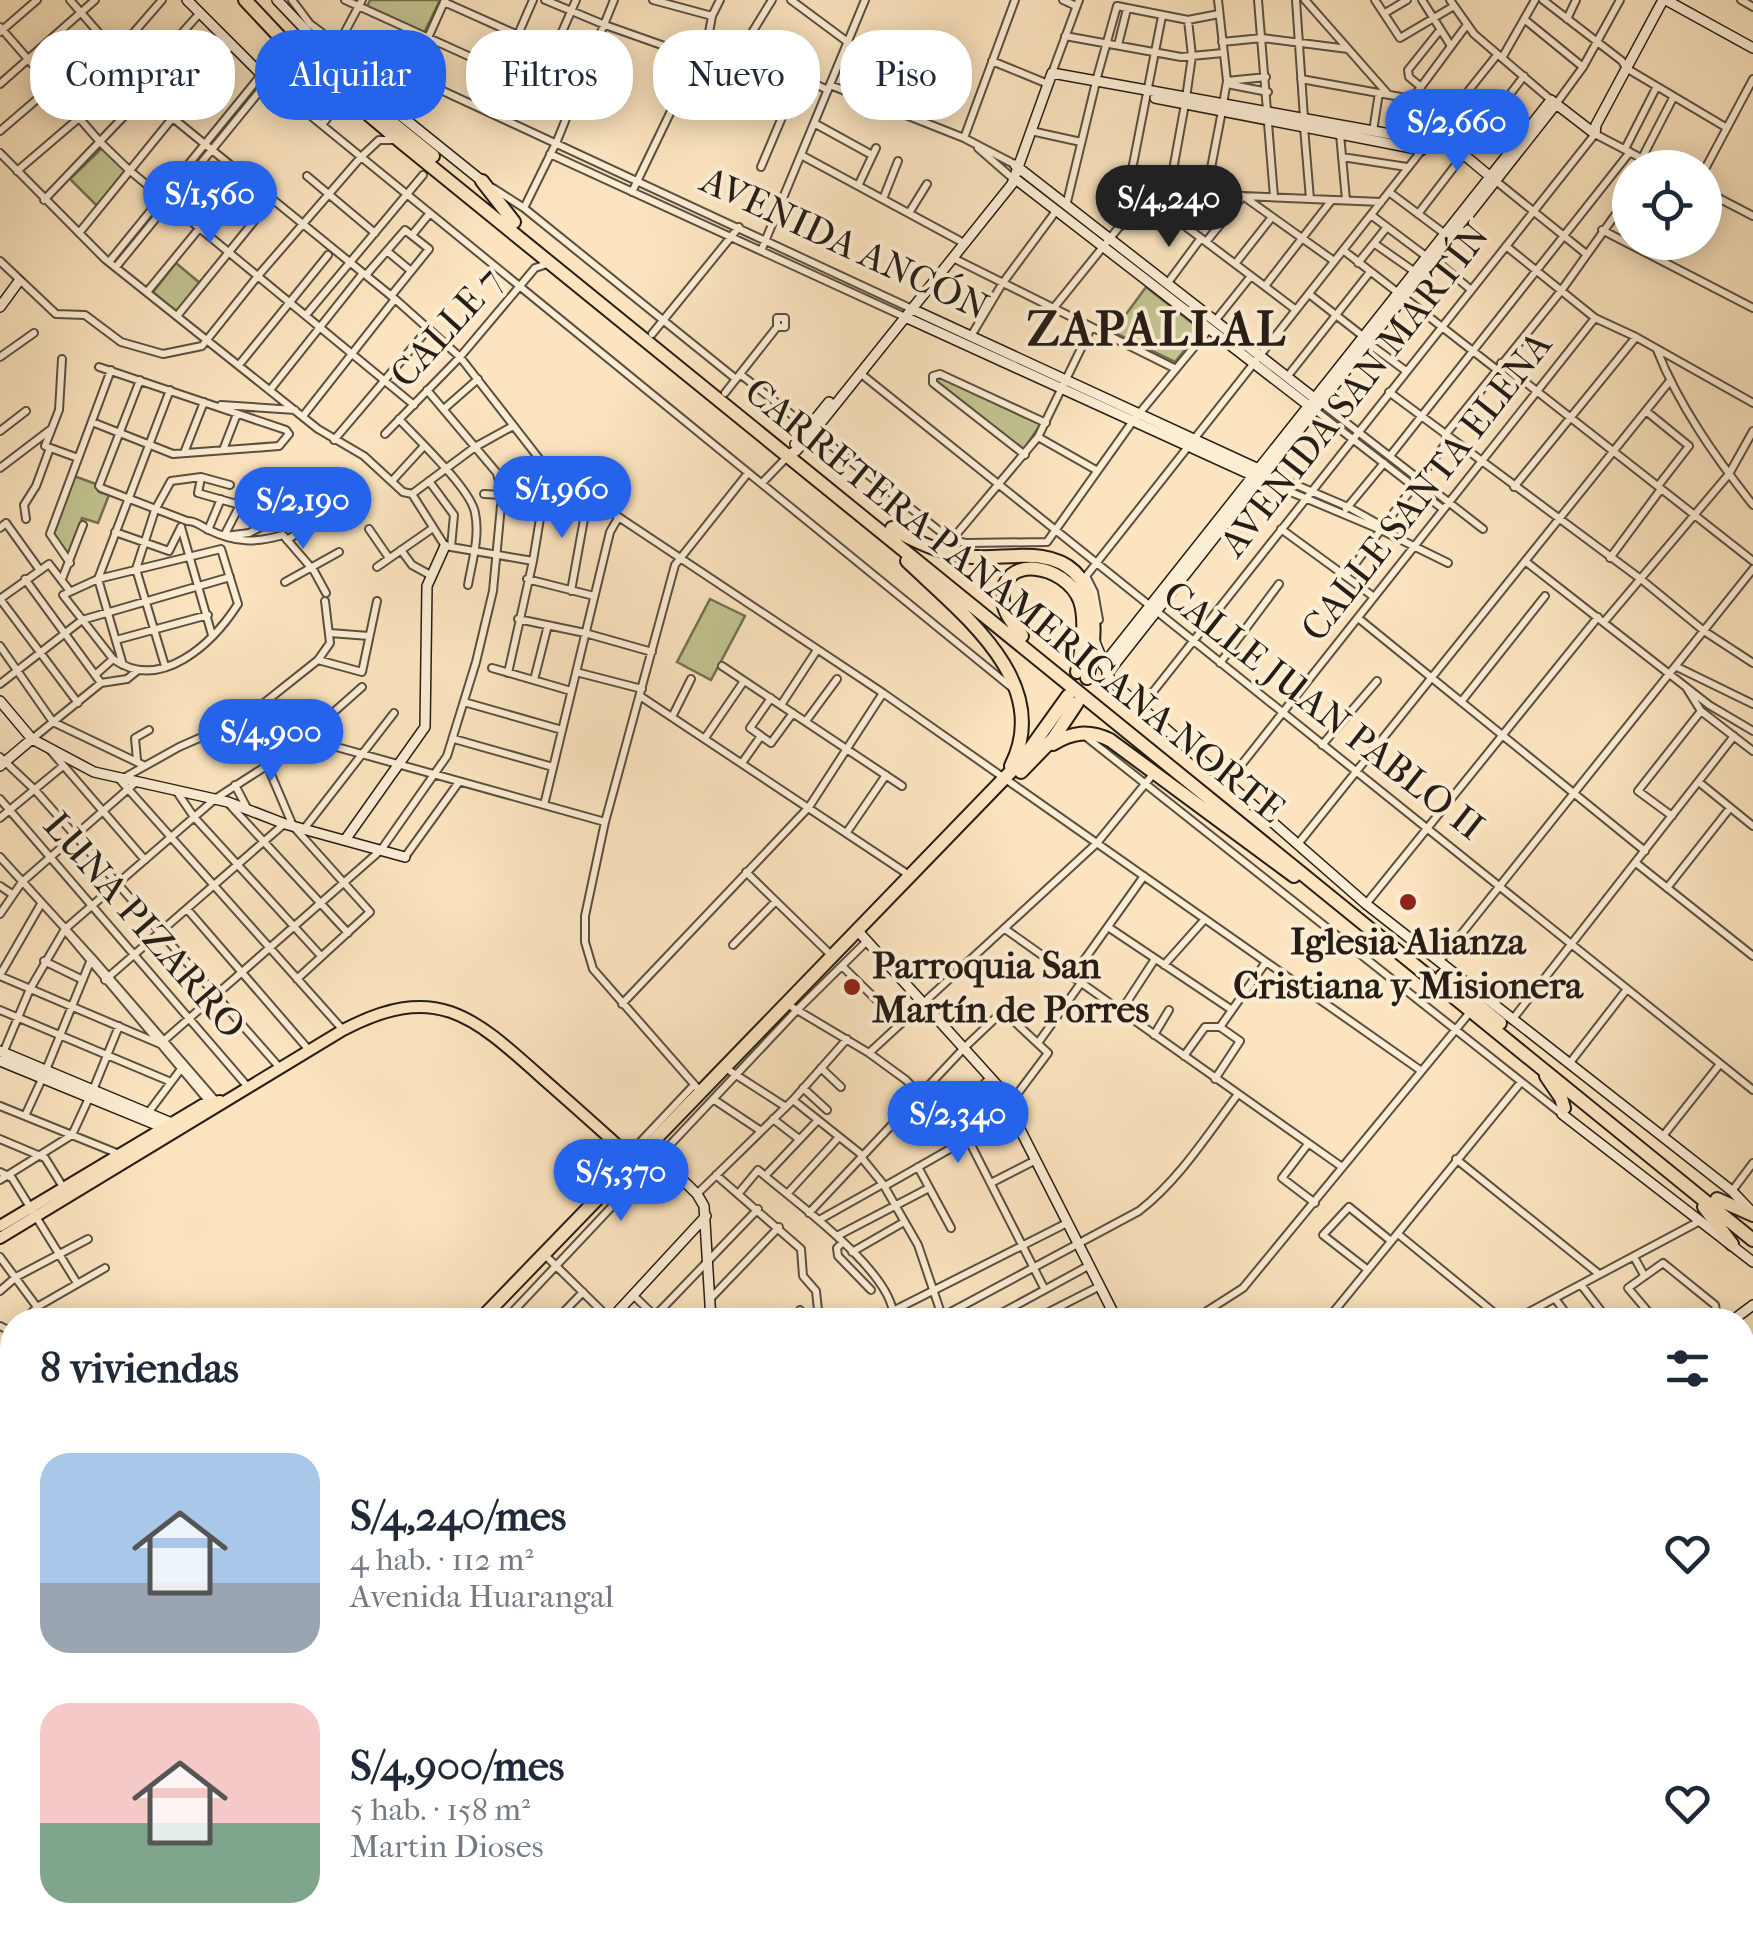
<!DOCTYPE html>
<html lang="es">
<head>
<meta charset="utf-8">
<style>
  :root { --surface:#fff; --page:#f6f6f7; --text:#1f2937; --muted:#747a83; --accent:#2563eb }
  body { margin:0; font-family:"IM FELL French Canon",serif; background:var(--page); color:var(--text); height:100vh; display:flex; flex-direction:column; font-size:38px; white-space:nowrap }
  * { box-sizing:border-box; margin:0 }
  p { font-size:32px; color:var(--muted) }
  .icon { flex:none; width:55px; height:55px; fill:none; stroke:currentColor; stroke-width:2; stroke-linecap:round; stroke-linejoin:round }
  .map { position:relative; flex:1; overflow:hidden }
  .details { position:absolute; left:0px; top:1308px; width:1755px; height:642px; display:flex; flex-direction:column; background:var(--surface); border-radius:40px 40px 0 0; box-shadow:0 5px 25px #0003 }
  .details>* { flex:none }
  .top-card { position:absolute; left:30px; top:30px; width:1000px; height:90px; display:flex; gap:20px }
  .tools { position:absolute; left:1612px; top:150px; display:grid; gap:20px }
  .tools a { display:grid; place-items:center; width:110px; height:110px; border-radius:50%; background:var(--surface); box-shadow:0 5px 25px #0003; font-size:50px }
  .price { position:absolute; translate:-50% -85px; padding:0 22px; border-radius:35px; background:var(--accent); color:#fff; font-size:32px; line-height:65px; filter:drop-shadow(0 2px 5px #0008) }
  .price::after { content:''; position:absolute; left:50%; top:60px; width:30px; height:22px; margin-left:-15px; background:inherit; clip-path:polygon(0 0,100% 0,50% 100%) }
  .price.active { background:#222; color:#fff }
  ul { padding:0; list-style:none }
  li { display:flex; align-items:center; gap:30px; height:250px; padding:0 40px }
  li span { display:grid; place-items:center; flex:none; width:280px; height:200px; border-radius:30px; color:#555 }
  li>.icon { margin-inline-start:auto }
  span .icon { width:120px; height:120px; fill:#fffc; stroke-width:1 }
  li b { font-size:42px }
  h2 { display:flex; justify-content:space-between; align-items:center; height:120px; padding:0 40px; font-size:42px }
  .pill { padding:0 35px; border-radius:40px; background:var(--surface); box-shadow:0 5px 25px #0003; font-size:35px; line-height:90px }
  .pill.active { background:var(--accent); color:#fff }
  .map>svg:first-child { display:block }
  .green { fill:#c1c390; stroke:#747052; stroke-width:2.5 }
  .lines { fill:none; stroke-linecap:round; stroke-linejoin:round }
  .street-casing { stroke:#5b4f40; stroke-width:10 }
  .secondary-casing { stroke:#261d15; stroke-width:12 }
  .primary-casing { stroke:#261d15; stroke-width:14 }
  .highway-casing { stroke:#261d15; stroke-width:16 }
  .street { stroke:#fcedd5; stroke-width:6 }
  .secondary { stroke:#fcedd5; stroke-width:9 }
  .primary { stroke:#fbe4bf; stroke-width:10 }
  .highway { stroke:#fbe4bf; stroke-width:12 }
  .poi-dot { fill:#8f2418; stroke:#fcedd5; stroke-width:4 }
  .labels { text-anchor:middle; stroke-width:8; stroke-linejoin:round; paint-order:stroke }
  .street-label { font-size:38px; fill:#261d15; stroke:#fcedd5 }
  .poi-label { font-size:38px; font-weight:bold; fill:#261d15; stroke:#fcedd5 }
  .district-label { font-size:48px; font-weight:bold; letter-spacing:2.5px; fill:#261d15; stroke:#fcedd5 }
</style>
</head>
<body>
<div class="map">
<svg width="1753" height="1948" viewBox="0 0 1753 1948">
  <rect width="100%" height="100%" fill="#fbe4bf"/>
  <filter id="stains"><feTurbulence type="fractalNoise" baseFrequency=".002" numOctaves="4"/><feColorMatrix values="0 0 0 0 .2 0 0 0 0 .09 0 0 0 0 .02 0 0 0 .5 -.17"/></filter>
  <radialGradient id="worn" r=".72"><stop offset=".6" stop-color="#630" stop-opacity="0"/><stop offset="1" stop-color="#630" stop-opacity=".3"/></radialGradient>
  <!-- green -->
  <path class="green" d="M370,0H440L425,31L422,32L367,7Z
    M103,147L126,171L97,206L70,179Z
    M176,263L201,284L177,313L153,292Z
    M1146,287L1201,330L1175,362L1113,332Z
    M936,376L943,377L1041,424L1023,450L936,382Z
    M74,476L96,484L99,492L109,495L98,523L82,518L68,557L52,535Z
    M710,599L745,616L711,680L677,662Z"/>
  <g class="lines">
    <defs>
      <path id="street" d="M70,0L174,119L395,299L460,357L548,470L883,693L1420,1070
        M292,0L310,24L329,38L912,309
        M345,0L572,103
        M545,0L605,25L704,60L710,68L795,75L828,90
        M653,0L712,16
        M791,0L849,43
        M1063,0L1076,6
        M1218,0L1227,81L1223,104
        M1258,0L1274,197
        M1296,0L1304,118
        M1305,0L1387,93
        M1375,0L1400,38L1454,6
        M1422,0L1451,46
        M1450,0L1474,34L1551,100
        M1543,0L1622,61L1626,68L1727,128
        M1741,0L1753,7
        M444,2L518,35
        M1385,13L1407,0
        M1524,19L1583,67
        M1567,19L1576,0
        M0,27L100,142L129,170L414,405
        M0,32L37,0
        M1065,36L1181,57L1223,53
        M1222,42L1262,38L1348,49
        M1118,45L1127,9
        M116,53L162,0
        M331,58L362,0
        M1502,58L1535,0
        M704,60L712,16L720,0
        M992,61L1048,84
        M729,70L772,0
        M1052,73L1079,0
        M1301,79L1456,107
        M140,80L199,14
        M1096,81L1117,6L1188,20L1219,14
        M1227,81L1266,77
        M0,84L95,0
        M1227,84L1268,92
        M830,85L964,138L1014,164
        M538,87L576,0
        M1421,87L1409,77L1408,70L1440,30
        M1186,98L1192,56L1188,20
        M1412,99L1466,26
        M1556,104L1583,67L1620,0
        M486,108L533,0
        M396,109L445,0
        M814,123L872,155
        M322,125L345,95L347,73
        M1304,127L1310,199
        M0,131L105,41
        M1031,131L1081,142
        M1373,131L1379,93
        M1340,134L1346,200
        M964,138L1015,0
        M1429,140L1497,55
        M978,148L1010,176
        M1625,149L1656,88
        M0,153L105,259L318,429L364,456L403,492L412,494L445,546L533,561
        M550,154L905,317
        M801,155L960,241
        M1342,157L1407,167
        M1642,158L1673,98
        M761,167L799,77
        M1705,169L1753,79
        M17,171L133,72
        M307,176L375,233
        M1496,181L1585,253
        M858,186L876,148
        M493,188L524,208L736,379
        M1129,191L1381,202
        M1705,191L1753,216
        M632,192L697,57
        M1140,192L1296,310
        M1169,192L1185,104
        M1389,192L1445,234
        M1206,194L1222,111
        M883,199L898,161
        M44,200L149,90
        M1066,206L1095,86
        M524,208L557,141L614,0
        M909,213L927,184
        M1418,214L1524,76
        M1371,215L1427,257
        M1177,220L1198,195
        M1121,226L1162,16
        M1602,230L1753,308
        M79,233L231,46
        M412,235L430,213
        M1206,242L1243,196L1334,261
        M1375,244L1415,272
        M1506,246L1595,318L1636,337L1753,403
        M1343,250L1496,369
        M387,251L411,271
        M761,251L865,0
        M953,258L1176,369
        M1657,258L1665,242
        M1434,259L1470,289
        M0,261L56,314L85,315L121,342L163,354L202,346L257,277L361,157L379,140H393
        M109,262L261,75
        M1358,263L1387,227
        M1235,264L1272,217
        M116,267L268,81L1011,687
        M366,275L405,230L429,249L391,296
        M1167,284L1201,238
        M1265,286L1331,201
        M147,292L243,175
        M1309,294L1364,337
        M1052,310L1145,195
        M306,315L423,175
        M177,316L272,199
        M1215,321L1251,276
        M652,334L739,227
        M971,336L1002,284L1056,211
        M1368,343L1406,371
        M1657,350C1679,406 1716,458 1753,505
        M0,357L34,333
        M62,359L59,410L45,446L78,458
        M1501,363L1753,561
        M239,365L328,255
        M860,373L1753,1090
        M740,374L951,540L966,543L1047,542L1133,421L1209,329
        M933,376V383L1025,455
        M933,376L940,374L1046,423
        M1287,377L1370,272
        M140,380L99,486L101,488L187,521C197,521 200,526 209,530C236,543 255,543 283,535L314,571L326,593
        M270,390L363,273
        M1389,392L1642,580L1704,631L1753,663
        M725,393L777,327V318H785V327H777
        M1321,403L1483,529
        M221,405L295,410
        M445,408L478,379
        M1315,410L1443,509
        M1646,411L1689,446L1658,486
        M303,416L395,299
        M399,419C417,439 471,489 475,513C480,536 472,562 468,585
        M92,422L173,454L279,446L289,434L286,430L99,367
        M0,431L26,411
        M385,434L460,357L535,268L550,263
        M1445,435L1561,291L1628,197
        M1038,437L1096,470
        M334,440L429,328
        M223,450L237,414
        M184,453L204,402
        M1390,456L1630,152
        M0,468L50,430
        M1266,472L1348,507L1384,527
        M201,478L198,493L240,505L224,536
        M1260,479L1381,530L1448,563
        M1419,479L1450,438
        M392,481L424,446
        M429,481L454,515L451,547
        M762,483L788,456
        M1514,487L1636,337
        M412,494L475,447L513,426
        M484,494L502,495L542,508
        M1346,509L1384,463
        M26,519L24,505L36,486L50,448
        M181,527L212,635
        M0,528L6,523L39,569
        M369,529L389,558
        M1281,529L1374,597
        M208,530L221,499
        M115,532L169,551
        M225,536L249,533L261,527
        M287,540L310,525
        M950,542L1038,437L1091,328
        M221,549L238,604C213,643 161,693 113,659L63,595L98,579Z
        M401,550L412,565L432,576
        M169,551L181,527
        M1610,558L1661,489
        M1525,561L1709,705L1753,731
        M70,563L50,534L111,370
        M377,567L433,528
        M1086,576L1094,592L1099,620
        M1346,576L1414,486
        M25,579L101,683
        M62,579L83,525
        M527,579L594,596
        M1083,580L1422,150
        M285,582L339,552
        M69,590L49,564L0,599L78,703
        M571,591L588,497
        M1358,618L1645,851
        M518,619L585,633L652,652
        M1604,622L1729,474L1753,431
        M330,633L369,636
        M116,640L208,615
        M0,646L53,722L143,765
        M318,660L330,643L325,601
        M1220,663L1279,584
        M123,665L98,579L170,390
        M165,666L136,569L155,510L171,481L201,477L230,485
        M722,666L902,786
        M1677,667L1753,704
        M492,668L571,691
        M576,672L642,689
        M508,673L533,561L548,470
        M95,675L113,659
        M534,680L548,625
        M0,684L82,620L230,577
        M1686,687L1701,711L1753,751
        M640,696L909,875
        M771,698L750,728L771,743L793,713
        M464,702L562,730
        M1461,702L1545,596
        M781,705L817,650
        M1141,707L1595,134L1660,168
        M672,717L691,679
        M806,721L837,679
        M1085,736L1562,1114
        M705,738L744,681
        M32,739L101,683L127,679L137,671
        M308,739L605,822
        M454,739L553,767
        M1322,745L1377,681
        M51,751L145,860
        M0,757L35,790L280,1068
        M137,760L135,738L149,730
        M742,763L761,736
        M267,765L293,826L370,912L297,979
        M1227,783L1595,318
        M1700,783L1753,826
        M235,785L247,808
        M177,792L194,817L321,956
        M0,799L248,1087
        M230,805L348,933
        M544,805L610,532L618,518
        M1672,816L1638,791L1701,711
        M0,818L63,766
        M304,829L394,713
        M847,832L886,775
        M1298,844L1669,382
        M0,857L93,959L215,1100
        M405,857L459,782
        M1636,863L1753,956
        M746,872L831,955
        M0,886L12,894
        M1667,888L1730,808
        M1366,904L1598,617
        M187,909L309,1050
        M0,914L22,882L135,783
        M1108,927L1232,1010
        M1005,929L1342,1167
        M65,930L211,1104
        M733,945L775,902
        M44,961L83,980
        M1439,962L1753,569
        M1164,965L1205,919
        M842,966L901,1024
        M0,975L41,904
        M0,976L160,1044L381,850L447,756L476,662L493,591L502,495L497,473L427,390
        M1072,977L1144,876
        M105,980L284,824
        M622,1004L809,807L883,693
        M792,1007L869,1053L906,1080L942,1118L968,1139L1044,1288
        M0,1010L171,1082
        M1121,1011L1155,959
        M1512,1020L1734,736
        M1220,1027L1266,962
        M343,1030L120,780L179,747L245,718L318,660L362,672L377,601
        M1154,1035L1169,1010
        M1038,1043L1081,983
        M3,1053L30,989L65,929L215,799L308,739L318,726L362,687
        M869,1053L1097,843L1154,773
        M1184,1056L1205,1027H1220
        M1569,1064L1627,989
        M821,1068L841,1087
        M46,1070L90,962
        M730,1071L786,1107
        M1215,1079L1240,1041L1220,1027
        M803,1088L827,1110
        M93,1090L119,1026
        M700,1091L593,969L585,942V916L605,822L675,565L748,473
        M713,1099L761,1131
        M793,1100L862,1155
        M0,1106L119,1154
        M148,1113L181,1069
        M25,1116L42,1079
        M773,1119L799,1139
        M946,1121L991,1077
        M1663,1136L1720,1064
        M0,1139L45,1158L63,1187
        M1308,1144L1282,1178L1315,1203
        M628,1155L694,1085
        M861,1157L883,1184L918,1245L943,1319
        M1456,1159L1599,1274
        M918,1167L951,1228
        M0,1172L12,1178L77,1283
        M716,1175L801,1249L803,1276L816,1291L819,1320
        M765,1176L818,1120
        M0,1180L72,1135L89,1098
        M991,1183L1036,1160
        M885,1186L1013,1113
        M1732,1191L1753,1163
        M739,1193L758,1170L765,1176C797,1203 899,1277 893,1320
        M697,1194L793,1100L847,1039
        M787,1194L839,1137
        M809,1213L965,1047L1003,1011L1048,1053L1009,1105
        M819,1220L883,1184
        M1398,1234L1503,1320
        M837,1236L929,1188
        M842,1243L837,1248L838,1256L871,1290
        M852,1252L904,1222
        M0,1257L37,1307
        M1634,1257L1644,1275
        M549,1259L611,1320
        M1368,1270L1323,1235L1349,1207L1391,1241
        M1582,1286L1608,1320
        M0,1291L16,1277L88,1239
        M633,1295L659,1320
        M711,1298L779,1227
        M1556,1300L1571,1320
        M800,1310L801,1320
        M1047,1313L1100,1286
        M655,1316L758,1209
        M25,1320L37,1307L105,1268
        M505,1320L797,1010L867,941
        M556,1320L583,1292
        M875,1320L1067,1223
        M936,1320L1139,1211C1179,1180 1208,1134 1238,1094
        M989,1320L1090,1265
        M1193,1320L1243,1288L1471,1011
        M1327,1320L1521,1082
        M1514,1320L1698,1222
        M1655,1320L1628,1288L1663,1263L1715,1305L1716,1310L1702,1320
        M0,1326L12,1332
        M0,1353L12,1356
        M0,1389L12,1393
        M1742,1415L1753,1430
        M0,1420L12,1424
        M0,1451L12,1454
        M0,1482L12,1485
        M12,1499L4,1551L12,1567
        M1742,1594L1753,1604
        M0,1662L12,1663
        M1742,1694L1753,1684
        M1742,1718L1753,1735
        M0,1727L12,1728
        M1742,1777L1752,1781
        M0,1842L12,1840
        M0,1865L12,1864
        M1742,1906L1753,1920
        M0,1930V1935H12
        M56,1938V1948
        M122,1938V1948
        M205,1938V1948
        M286,1938L323,1948
        M457,1938L465,1948
        M473,1938L485,1948
        M495,1938L507,1948
        M518,1938L531,1948
        M543,1938L575,1948
        M699,1938L706,1948
        M1127,1938L1136,1948
        M1195,1938L1206,1948
        M1304,1938L1312,1948
        M1341,1938L1349,1948
        M1422,1938L1431,1948
        M1684,1938L1689,1948
        M1733,1938L1741,1948
        M571,1947L585,1938
        M285,1948L287,1938
        M389,1948L393,1938
        M621,1948L634,1938
        M648,1948L661,1938
        M1105,1948L1113,1938
        M1181,1948L1188,1938
        M1262,1948L1274,1938"/>
      <path id="secondary" d="M187,0L268,81L293,51
        M277,0L343,69L482,181
        M1666,0L1753,48
        M1052,73L1440,143L1463,154L1493,179
        M261,75L286,44
        M1155,98L1422,150L1429,141
        M1015,165L1318,401
        M1013,177L1313,409
        M0,307L19,281
        M912,309L1263,471
        M905,317L1258,478
        M795,444L829,402
        M788,455L796,451L815,430L1012,184L1052,73
        M1095,642L1111,681L1366,904L1732,1191L1751,1211
        M1103,665L1551,100L1595,134L1596,125L1663,0
        M1107,674L1556,104
        M0,701L32,739L94,772L228,802L285,824L405,857
        M0,766L32,739
        M345,840L425,727L427,586L445,546
        M857,930L998,1086L1117,1320
        M0,1051L174,1124
        M0,1061L169,1130
        M1562,1114L1753,1262
        M653,1151L697,1194L704,1206L711,1320
        M610,1320L706,1216
        M1733,1320L1753,1305
        M1742,1483L1753,1474
        M1742,1523L1753,1533
        M1742,1538L1753,1548
        M1742,1902L1753,1897
        M1463,1938L1468,1948
        M242,1948L245,1938
        M249,1948L252,1938
        M1376,1948L1389,1938
        M1667,1948L1680,1938"/>
      <path id="primary" d="M0,1226L202,1105L220,1101
        M0,1238L343,1030C435,982 471,1014 541,1077C574,1106 607,1135 639,1165"/>
      <path id="highway" d="M245,0L293,51L401,142L1753,1240
        M371,106L433,156
        M482,181L514,222
        M892,528C914,541 938,552 964,556C990,560 1016,553 1042,557C1102,566 1098,633 1087,678
        M907,561C961,613 1054,682 1011,766
        M1022,636C1015,625 1004,614 1003,601C999,552 1066,564 1080,601C1087,622 1082,650 1077,672
        M1053,744C1072,732 1089,730 1110,740L1294,876
        M1021,772L1053,739L1077,703
        M1442,976L1500,1023
        M1546,1076L1561,1098L1564,1108
        M1717,1199L1753,1215
        M1704,1207L1732,1244
        M480,1320L1022,760L1068,696
        M0,1805L12,1801
        M0,1824L12,1821"/>
    </defs>
    <!-- street casing -->
    <use href="#street" class="street-casing"/>
    <!-- secondary casing -->
    <use href="#secondary" class="secondary-casing"/>
    <!-- primary casing -->
    <use href="#primary" class="primary-casing"/>
    <!-- highway casing -->
    <use href="#highway" class="highway-casing"/>
    <!-- street -->
    <use href="#street" class="street"/>
    <!-- secondary -->
    <use href="#secondary" class="secondary"/>
    <!-- primary -->
    <use href="#primary" class="primary"/>
    <!-- highway -->
    <use href="#highway" class="highway"/>
  </g>
  <!-- markers -->
  <g class="poi-dot">
    <circle cx="1408" cy="902" r="10"/>
    <circle cx="852" cy="987" r="10"/>
  </g>
  <g class="labels">
    <!-- street labels -->
    <g class="street-label">
      <text transform="translate(845 243) rotate(25)" y="13">AVENIDA ANCÓN</text>
      <text transform="translate(446 327) rotate(-48)" y="13">CALLE 7</text>
      <text transform="translate(1354 389) rotate(-52)" y="13">AVENIDA SAN MARTÍN</text>
      <text transform="translate(1426 486) rotate(-52)" y="13">CALLE SANTA ELENA</text>
      <text transform="translate(1015 600) rotate(39)" y="13">CARRETERA PANAMERICANA NORTE</text>
      <text transform="translate(1324 710) rotate(38)" y="13">CALLE JUAN PABLO II</text>
      <text transform="translate(145 925) rotate(49)" y="13">LUNA PIZARRO</text>
    </g>
    <!-- poi labels -->
    <g class="poi-label">
      <text x="1408" y="954">Iglesia Alianza<tspan x="1408" dy="44">Cristiana y Misionera</tspan></text>
      <text x="872" y="978" text-anchor="start">Parroquia San<tspan x="872" dy="44">Martín de Porres</tspan></text>
    </g>
    <!-- district labels -->
    <g class="district-label">
      <text x="1157" y="345">ZAPALLAL</text>
    </g>
  </g>
  <rect width="100%" height="100%" filter="url(#stains)"/>
  <rect width="100%" height="100%" fill="url(#worn)"/>
</svg>
<div class="tools">
<a><svg class="icon" aria-label="locate" viewBox="0 0 24 24"><circle cx="12" cy="12" r="6"/><path d="M12 2v4M12 18v4M2 12h4M18 12h4"/></svg></a>
</div>
<b class="price" style="left:1457px;top:174px">S/2,660</b>
<b class="price" style="left:210px;top:246px">S/1,560</b>
<b class="price active" style="left:1169px;top:250px">S/4,240</b>
<b class="price" style="left:562px;top:541px">S/1,960</b>
<b class="price" style="left:303px;top:552px">S/2,190</b>
<b class="price" style="left:271px;top:784px">S/4,900</b>
<b class="price" style="left:958px;top:1166px">S/2,340</b>
<b class="price" style="left:621px;top:1224px">S/5,370</b>
<div class="top-card">
<a class="pill">Comprar</a>
<a class="pill active">Alquilar</a>
<a class="pill">Filtros</a>
<a class="pill">Nuevo</a>
<a class="pill">Piso</a>
</div>
<section class="details">
<h2>8 viviendas<svg class="icon" aria-label="filters" viewBox="0 0 24 24"><path d="M4 7h16M4 17h16"/><circle cx="9" cy="7" r="2"/><circle cx="15" cy="17" r="2"/></svg></h2>
<ul>
<li><span style="background:linear-gradient(#a9c7e8 65%,#9aa5b1 0)"><svg class="icon" aria-label="home" viewBox="0 0 24 24"><path d="M3 11l9-7 9 7M6 9v11h12V9"/></svg></span><div><b>S/4,240/mes</b><p>4 hab. · 112 m²</p><p>Avenida Huarangal</p></div><svg class="icon" aria-label="heart" viewBox="0 0 24 24"><path d="M12 20l-8-8c-3-5 5-10 8-4 3-6 11-1 8 4z"/></svg></li>
<li><span style="background:linear-gradient(#f6c9c9 60%,#7fa58c 0)"><svg class="icon" aria-label="home" viewBox="0 0 24 24"><path d="M3 11l9-7 9 7M6 9v11h12V9"/></svg></span><div><b>S/4,900/mes</b><p>5 hab. · 158 m²</p><p>Martin Dioses</p></div><svg class="icon" aria-label="heart" viewBox="0 0 24 24"><path d="M12 20l-8-8c-3-5 5-10 8-4 3-6 11-1 8 4z"/></svg></li>
</ul>
</section>
</div>
</body>
</html>
